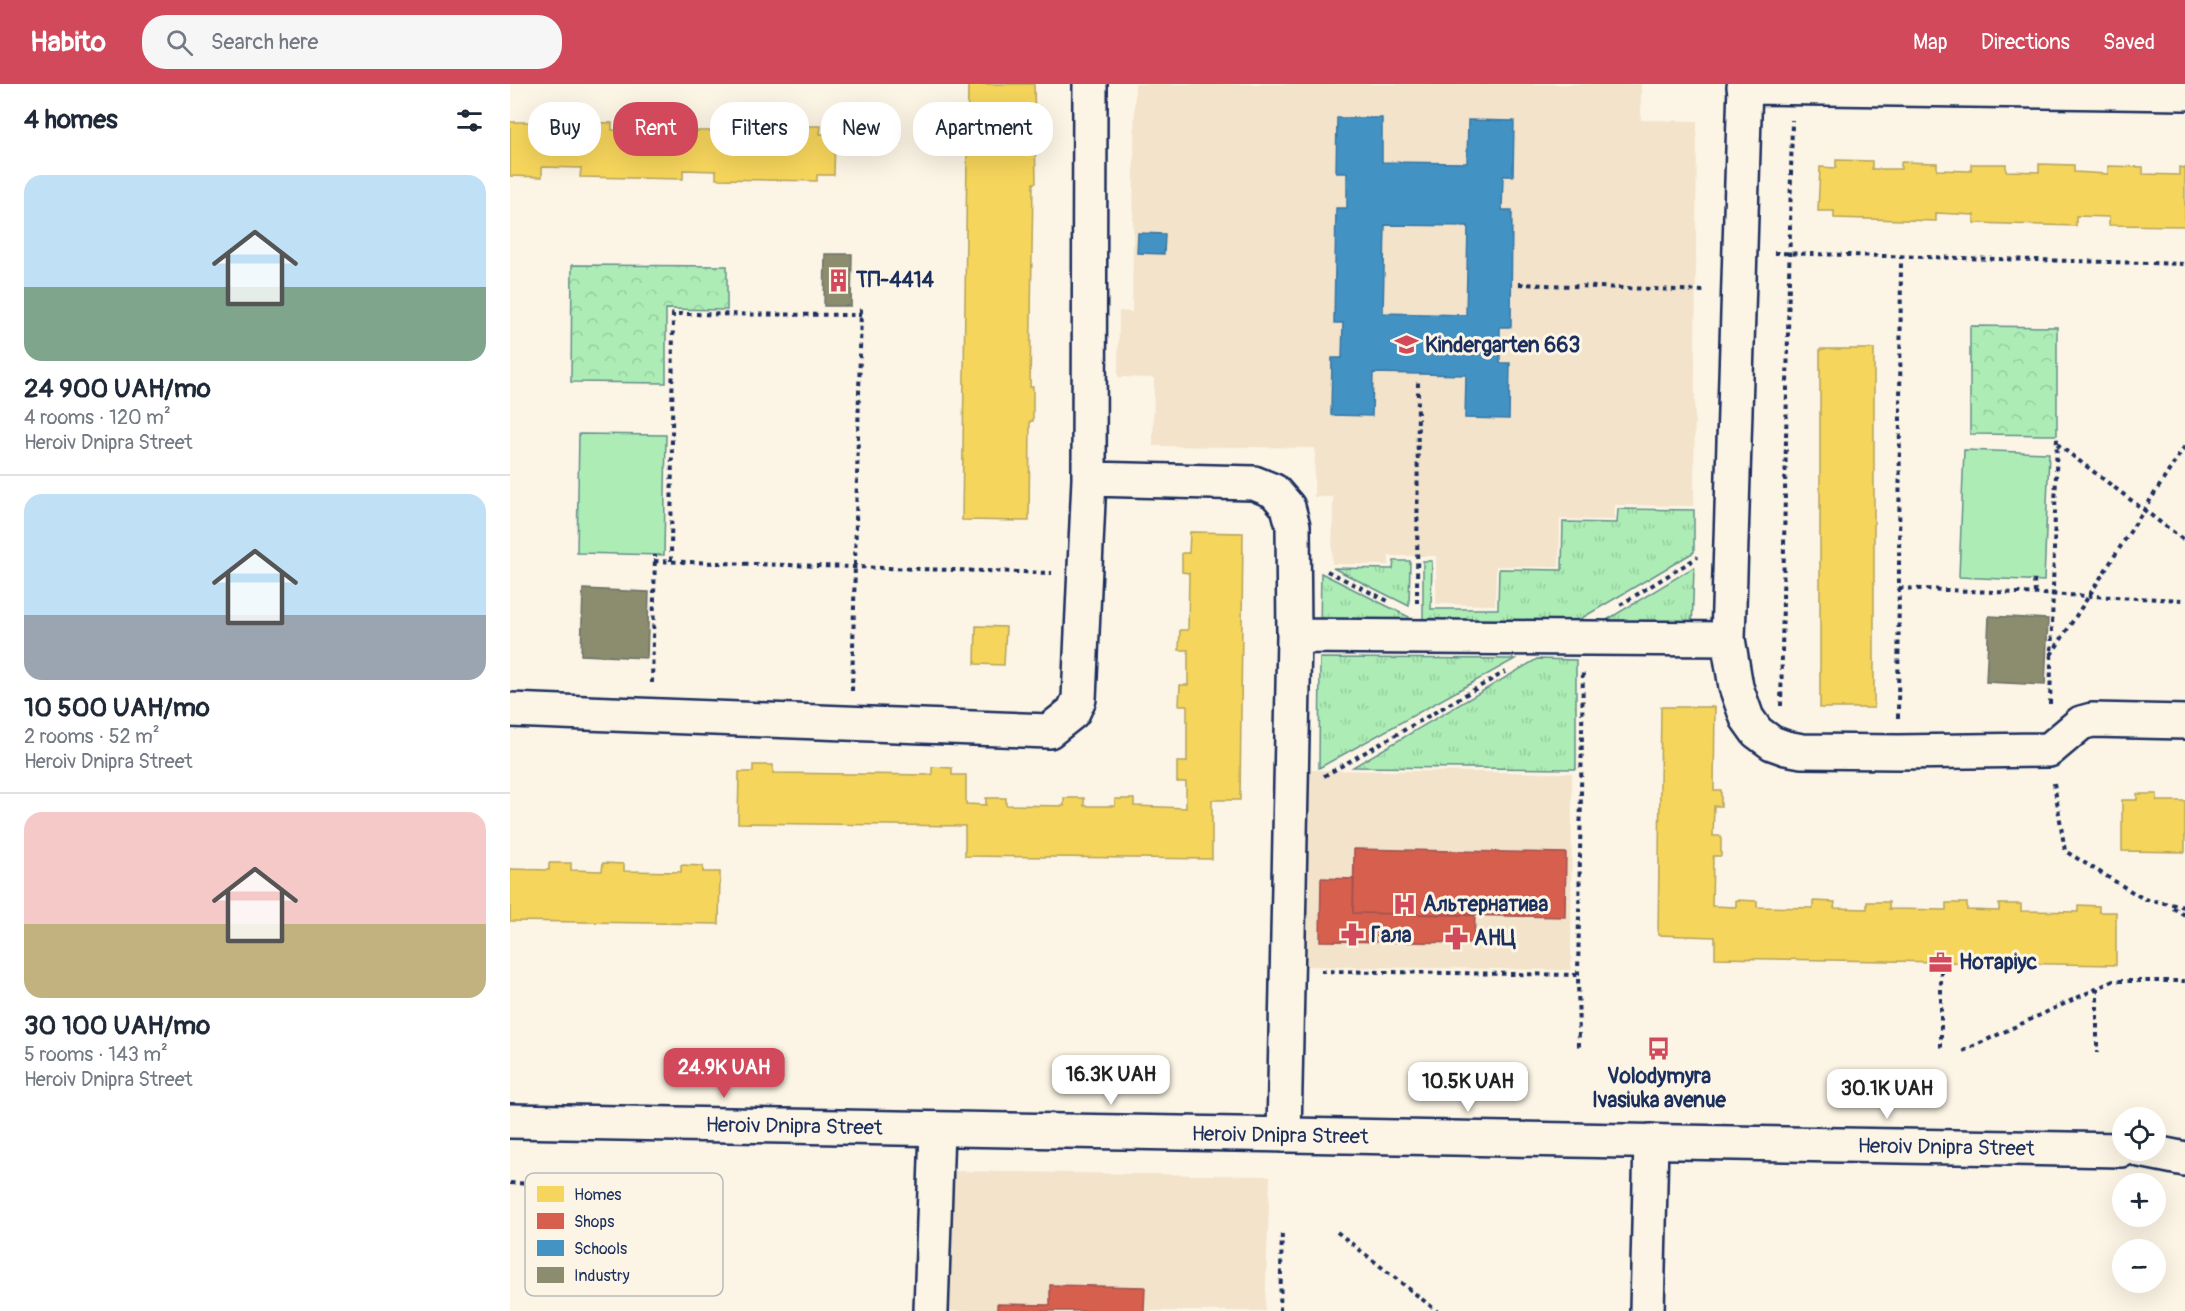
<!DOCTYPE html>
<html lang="en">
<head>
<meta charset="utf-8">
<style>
  :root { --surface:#fff; --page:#f6f6f7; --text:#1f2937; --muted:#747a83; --line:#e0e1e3; --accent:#d1495b }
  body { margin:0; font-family:Pangolin,sans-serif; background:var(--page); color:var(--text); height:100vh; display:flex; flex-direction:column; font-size:22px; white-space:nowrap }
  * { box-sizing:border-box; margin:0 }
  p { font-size:20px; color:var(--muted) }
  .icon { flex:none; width:33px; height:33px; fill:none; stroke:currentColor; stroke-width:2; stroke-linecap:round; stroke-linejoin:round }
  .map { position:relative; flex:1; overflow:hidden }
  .drawer { display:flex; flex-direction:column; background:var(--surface); width:510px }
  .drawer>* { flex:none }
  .guide { position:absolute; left:18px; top:18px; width:570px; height:54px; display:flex; gap:12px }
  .tools { position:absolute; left:1602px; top:1023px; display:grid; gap:12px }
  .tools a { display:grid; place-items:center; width:54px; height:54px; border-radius:50%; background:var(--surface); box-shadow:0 6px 24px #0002; font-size:30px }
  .price { position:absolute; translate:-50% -51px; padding:0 14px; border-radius:12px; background:#fff; color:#222; font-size:20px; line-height:39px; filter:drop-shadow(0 2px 3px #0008) }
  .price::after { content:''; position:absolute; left:50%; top:36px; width:18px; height:14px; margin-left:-9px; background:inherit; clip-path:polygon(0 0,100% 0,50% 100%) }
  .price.selected { background:var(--accent); color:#fff }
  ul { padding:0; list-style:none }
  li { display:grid; align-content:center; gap:12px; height:318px; padding:0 24px }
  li+li { border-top:2px solid var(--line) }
  li span { display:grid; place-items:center; height:186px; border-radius:18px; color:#555 }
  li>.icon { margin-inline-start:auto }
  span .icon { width:108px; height:108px; fill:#fffc; stroke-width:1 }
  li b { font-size:26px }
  h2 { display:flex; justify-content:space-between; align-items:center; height:72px; padding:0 24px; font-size:26px }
  .pill { padding:0 21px; border-radius:24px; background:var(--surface); box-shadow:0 6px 24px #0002; font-size:21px; line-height:54px }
  .pill.selected { background:var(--accent); color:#fff }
  header { display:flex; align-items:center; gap:36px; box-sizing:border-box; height:84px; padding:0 30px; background:var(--accent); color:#fff }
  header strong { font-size:28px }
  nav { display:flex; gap:33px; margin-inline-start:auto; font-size:21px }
  .search { width:420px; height:54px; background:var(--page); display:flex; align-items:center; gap:15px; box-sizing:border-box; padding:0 21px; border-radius:24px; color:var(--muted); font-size:22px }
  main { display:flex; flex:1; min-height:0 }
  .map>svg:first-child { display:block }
  .built { fill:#f2e3ca }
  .grass { fill:url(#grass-tufts); stroke:#648e8a; stroke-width:1.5 }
  .forest { fill:url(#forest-crowns); stroke:#648e8a; stroke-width:1.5 }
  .pitch { fill:#adedb5; stroke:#648e8a; stroke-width:1.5 }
  .homes { fill:#f6d55c; stroke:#b4a35d; stroke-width:1.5 }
  .shops { fill:#d6604d; stroke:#9e5152; stroke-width:1.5 }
  .schools { fill:#4393c3; stroke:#3775a5; stroke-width:1.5; fill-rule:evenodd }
  .industry { fill:#8c8c6e; stroke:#6a7069; stroke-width:1.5 }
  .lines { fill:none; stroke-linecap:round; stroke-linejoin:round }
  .minor-casing { stroke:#1b2f5e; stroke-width:38 }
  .major-casing { stroke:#1b2f5e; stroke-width:38 }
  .path { stroke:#1b2f5e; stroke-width:4; stroke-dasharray:4.5 4.5; stroke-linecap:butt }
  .minor { stroke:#fcf5e5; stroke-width:33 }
  .major { stroke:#fcf5e5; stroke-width:33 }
  .labels { text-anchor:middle; stroke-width:6; stroke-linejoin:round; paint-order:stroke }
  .poi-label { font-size:21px; font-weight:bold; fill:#1b2f5e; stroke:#fcf5e5; text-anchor:start }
  .street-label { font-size:21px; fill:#1b2f5e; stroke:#fcf5e5 }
  .key { fill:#fcf5e5; stroke:#b8babc; stroke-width:1.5 }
  .key-label { font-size:16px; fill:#1b2f5e }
</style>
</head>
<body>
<header>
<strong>Habito</strong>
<div class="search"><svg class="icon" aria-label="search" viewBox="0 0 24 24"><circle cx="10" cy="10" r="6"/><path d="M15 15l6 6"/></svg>Search here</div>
<nav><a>Map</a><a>Directions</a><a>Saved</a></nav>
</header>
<main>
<section class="drawer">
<h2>4 homes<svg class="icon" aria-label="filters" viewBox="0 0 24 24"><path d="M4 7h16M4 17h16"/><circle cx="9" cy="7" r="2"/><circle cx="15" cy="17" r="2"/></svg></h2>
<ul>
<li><span style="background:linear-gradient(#bfe0f5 60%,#7fa58c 0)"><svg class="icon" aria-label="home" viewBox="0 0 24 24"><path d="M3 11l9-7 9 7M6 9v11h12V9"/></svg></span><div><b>24 900 UAH/mo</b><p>4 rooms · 120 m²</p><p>Heroiv Dnipra Street</p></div></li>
<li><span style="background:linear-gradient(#bfe0f5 65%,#9aa5b1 0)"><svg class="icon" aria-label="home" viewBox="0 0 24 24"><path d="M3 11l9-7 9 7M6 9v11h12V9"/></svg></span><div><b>10 500 UAH/mo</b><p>2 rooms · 52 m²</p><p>Heroiv Dnipra Street</p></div></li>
<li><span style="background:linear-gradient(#f6c9c9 60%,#c2b280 0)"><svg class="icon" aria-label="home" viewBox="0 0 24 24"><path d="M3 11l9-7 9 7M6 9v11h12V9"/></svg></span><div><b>30 100 UAH/mo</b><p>5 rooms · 143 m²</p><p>Heroiv Dnipra Street</p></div></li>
</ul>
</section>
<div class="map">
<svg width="1675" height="1227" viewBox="0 0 1675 1227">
  <defs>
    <pattern id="grass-tufts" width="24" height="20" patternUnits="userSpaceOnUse" patternTransform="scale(1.5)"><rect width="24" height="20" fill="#adedb5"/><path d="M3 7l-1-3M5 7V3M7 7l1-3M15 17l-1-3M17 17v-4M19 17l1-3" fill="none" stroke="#94cc9e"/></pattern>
    <pattern id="forest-crowns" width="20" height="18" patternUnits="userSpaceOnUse" patternTransform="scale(1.5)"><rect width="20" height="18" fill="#adedb5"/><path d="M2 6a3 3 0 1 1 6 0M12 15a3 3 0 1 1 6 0" fill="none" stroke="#94cc9e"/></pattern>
  </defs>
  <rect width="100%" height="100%" fill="#fcf5e5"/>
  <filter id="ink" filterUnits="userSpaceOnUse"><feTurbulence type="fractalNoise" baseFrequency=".0167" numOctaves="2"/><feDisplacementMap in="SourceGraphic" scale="12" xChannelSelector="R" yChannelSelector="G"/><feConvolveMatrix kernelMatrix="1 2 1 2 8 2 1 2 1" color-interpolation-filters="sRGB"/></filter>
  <g filter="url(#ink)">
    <!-- built -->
    <path class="built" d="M625,0H1131V36L1187,37L1184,422L1105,421L1104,436L1050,435L1049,483L986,482L985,521L926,520V472H879V481L822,480L823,413H804L805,364L643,362L644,294L608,293L609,227L622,228Z
      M793,686L1062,689L1061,886L789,882Z
      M439,1087L760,1092L755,1227H435Z"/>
    <!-- grass -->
    <path class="grass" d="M1108,425L1184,426V468L1050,547L913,546V477H922L921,525H988L989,485L1052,486L1053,438L1107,439Z
      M884,477H900L899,522L823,484L883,485Z
      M1184,483L1182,547L1080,546Z
      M811,489L899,533V545L810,544Z
      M810,574L1005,575L809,684Z
      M1027,575L1066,576V685L843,683Z"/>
    <!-- forest -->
    <path class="forest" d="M62,181L217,182V226L156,225V299L61,298Z
      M1460,242L1547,243V351L1460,350Z"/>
    <!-- pitch -->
    <path class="pitch" d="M69,350L156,351L154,471L67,469Z
      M1454,366L1539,369L1534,497L1449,493Z"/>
    <!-- homes -->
    <path class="homes" d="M458,0H524L526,99H523L520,303H523V337H520L519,437L452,436Z
      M0,38H33V45H67V38L102,39V46H136V38L171,39V47H204V40L239,41V49H275V42H311L310,50H325L324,91H307V97L206,95V87L173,86V95L70,93L71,84L32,83V93L0,92Z
      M1326,76L1362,77V85H1391V78L1427,79V86L1461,87V80H1496V87L1529,88V80L1564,81V88L1598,90V82L1633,83V90L1669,91V83L1675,84V142L1599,141V133L1566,132V142L1464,139V131L1426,129V137L1324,134V127H1308L1310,83L1326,84Z
      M1310,265H1364V624H1310Z
      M680,448L733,449L730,716H702V775L455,772V742L228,739L229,688H243V681H263V689L422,691V683L442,684V691H456V720L476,721V714H496V721L554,722V714H574V722H605V715H624V722L676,724V698H667V678H677V621H669L670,601H678V566H669L670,546H678L679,489L672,488V469H679Z
      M466,542L496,543L494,581L465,580Z
      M1151,623H1205L1204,706H1211V722H1204L1203,752H1211V772H1203L1202,822L1226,823V816L1247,817V823L1303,824V817L1325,818L1324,824L1357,825V818H1379V825L1436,826V819H1457V826L1489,827V820H1511V827L1568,828V821L1589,822V828H1606V881L1205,874V853L1148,851Z
      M1627,710H1647V717H1675V768L1612,767V716H1627Z
      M39,779H61V786L92,787L93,779L114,780V787L171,788V781L193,782V788H210L209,840L0,837V785L39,786Z"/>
    <!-- shops -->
    <path class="shops" d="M844,765L1056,769L1055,833L843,829Z
      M811,794L844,795L843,829L965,831L964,859L810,857Z
      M540,1201L635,1203L634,1227H487V1220L540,1221Z"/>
    <!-- schools -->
    <path class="schools" d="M827,34H872V78L957,79L958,36L1004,37L1003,92H993L992,126H1002L1001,243H990V279H1000L999,335L955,334L956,291L863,289L862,332L821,331L822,274H832L833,239H824L826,124H837V89H826ZM875,141L958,142L956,231L873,229Z
      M628,149L655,150L654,170L627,169Z"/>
    <!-- industry -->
    <path class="industry" d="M315,170H342L341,222H314Z
      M73,505L139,508L137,574L71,571Z
      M1479,532L1538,535L1535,601L1476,598Z"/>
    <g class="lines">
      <defs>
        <path id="minor" d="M580,0L579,395L744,399L764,407L778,423L783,442L784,552L774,1051
          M1235,0L1218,555L1226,603L1237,634L1247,648L1262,659L1276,664L1292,667L1388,668L1539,666L1571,639L1582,636L1675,638
          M1234,3L1675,9
          M784,552L1218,555
          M0,626L539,647L563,628L569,615L579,395
          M421,1227L427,1045
          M1137,1227L1141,1057"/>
        <path id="major" d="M0,1037L1612,1066
          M1630,1066L1675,1075"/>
      </defs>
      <!-- minor casing -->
      <use href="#minor" class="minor-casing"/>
      <!-- major casing -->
      <use href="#major" class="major-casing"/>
      <!-- path -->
      <path class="path" d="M1264,169L1675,180
        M1009,200L1195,207
        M1547,360L1675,457
        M144,477L542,489
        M161,477L163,230L351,231
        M817,487L880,518
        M1524,496L1525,509
        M1389,504L1675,516
        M907,519L908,298
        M1110,521L1188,473
        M1541,571L1675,362
        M142,599L145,471
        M342,607L351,224
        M1540,620L1547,351
        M1271,622L1282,36
        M1388,634L1391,173
        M814,692L995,588
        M1544,699L1555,767L1634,815L1675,823
        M1663,824L1675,831
        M1431,878V967
        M811,887L1068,891L1069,963
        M1068,891L1073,586
        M1587,904V969
        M1453,967L1603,897H1675
        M0,1099L61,1101L60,1140
        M827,1148L927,1227
        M770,1227L772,1147"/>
      <!-- minor -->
      <use href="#minor" class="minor"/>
      <!-- major -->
      <use href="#major" class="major"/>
    </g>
  </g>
  <!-- icons -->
  <defs>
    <symbol id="building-bare" viewBox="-9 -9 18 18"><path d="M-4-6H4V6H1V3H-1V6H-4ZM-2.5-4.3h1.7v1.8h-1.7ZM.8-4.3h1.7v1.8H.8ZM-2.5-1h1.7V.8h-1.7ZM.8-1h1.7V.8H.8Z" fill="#d1495b" stroke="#fcf5e5" stroke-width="2.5" paint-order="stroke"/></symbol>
    <symbol id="school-bare" viewBox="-9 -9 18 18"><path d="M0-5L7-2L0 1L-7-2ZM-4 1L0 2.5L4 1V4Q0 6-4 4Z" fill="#d1495b" stroke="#fcf5e5" stroke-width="2.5" paint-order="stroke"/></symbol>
    <symbol id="hospital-bare" viewBox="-9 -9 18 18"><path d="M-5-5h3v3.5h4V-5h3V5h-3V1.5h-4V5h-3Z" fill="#d1495b" stroke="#fcf5e5" stroke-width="2.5" paint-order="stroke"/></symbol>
    <symbol id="pharmacy-bare" viewBox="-9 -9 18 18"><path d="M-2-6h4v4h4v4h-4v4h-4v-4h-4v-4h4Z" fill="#d1495b" stroke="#fcf5e5" stroke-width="2.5" paint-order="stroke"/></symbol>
    <symbol id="office-bare" viewBox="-9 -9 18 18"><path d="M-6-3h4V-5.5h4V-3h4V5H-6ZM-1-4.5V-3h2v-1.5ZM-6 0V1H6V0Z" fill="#d1495b" stroke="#fcf5e5" stroke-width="2.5" paint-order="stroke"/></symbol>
    <symbol id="bus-bare" viewBox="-9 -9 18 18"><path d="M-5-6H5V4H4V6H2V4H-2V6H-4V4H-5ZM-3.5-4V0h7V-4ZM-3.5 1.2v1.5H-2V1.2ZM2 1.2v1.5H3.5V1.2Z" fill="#d1495b" stroke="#fcf5e5" stroke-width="2.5" paint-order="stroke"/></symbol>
  </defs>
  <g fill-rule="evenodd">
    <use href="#building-bare" x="312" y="180" width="33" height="33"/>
    <use href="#school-bare" x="880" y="244" width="33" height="33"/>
    <use href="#hospital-bare" x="878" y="804" width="33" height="33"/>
    <use href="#pharmacy-bare" x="826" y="834" width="33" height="33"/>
    <use href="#pharmacy-bare" x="930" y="838" width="33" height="33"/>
    <use href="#office-bare" x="1414" y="862" width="33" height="33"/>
    <use href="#bus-bare" x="1132" y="948" width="33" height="33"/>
  </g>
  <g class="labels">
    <!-- poi labels -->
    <g class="poi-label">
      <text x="346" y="203">ТП-4414</text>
      <text x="915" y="268">Kindergarten 663</text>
      <text x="913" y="827">Альтернатива</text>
      <text x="861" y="858">Гала</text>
      <text x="964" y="861">АНЦ</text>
      <text x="1449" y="885">Нотаріус</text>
      <text x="1149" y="999" text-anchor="middle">Volodymyra<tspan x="1149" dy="24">Ivasiuka avenue</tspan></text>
    </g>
    <!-- street labels -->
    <g class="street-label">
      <text transform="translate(284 1042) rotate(1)" y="7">Heroiv Dnipra Street</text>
      <text transform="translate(770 1051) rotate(1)" y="7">Heroiv Dnipra Street</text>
      <text transform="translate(1436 1063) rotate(1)" y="7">Heroiv Dnipra Street</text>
    </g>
  </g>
  <!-- legend -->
  <rect x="15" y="1089" width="198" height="123" rx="9" class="key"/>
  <rect x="27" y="1102" width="27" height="16" fill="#f6d55c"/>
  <rect x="27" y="1129" width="27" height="16" fill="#d6604d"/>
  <rect x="27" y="1156" width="27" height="16" fill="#4393c3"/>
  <rect x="27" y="1183" width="27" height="16" fill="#8c8c6e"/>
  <g class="key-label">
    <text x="64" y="1116">Homes</text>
    <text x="64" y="1143">Shops</text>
    <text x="64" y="1170">Schools</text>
    <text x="64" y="1197">Industry</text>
  </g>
</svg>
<div class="tools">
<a><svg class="icon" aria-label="locate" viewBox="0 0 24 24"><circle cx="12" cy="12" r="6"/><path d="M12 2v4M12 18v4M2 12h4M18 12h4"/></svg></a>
<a>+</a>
<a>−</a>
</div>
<b class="price selected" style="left:214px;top:1015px">24.9K UAH</b>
<b class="price" style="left:601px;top:1022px">16.3K UAH</b>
<b class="price" style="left:958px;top:1029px">10.5K UAH</b>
<b class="price" style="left:1377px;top:1036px">30.1K UAH</b>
<div class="guide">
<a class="pill">Buy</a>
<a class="pill selected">Rent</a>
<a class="pill">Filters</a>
<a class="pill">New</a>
<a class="pill">Apartment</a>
</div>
</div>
</main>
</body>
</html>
